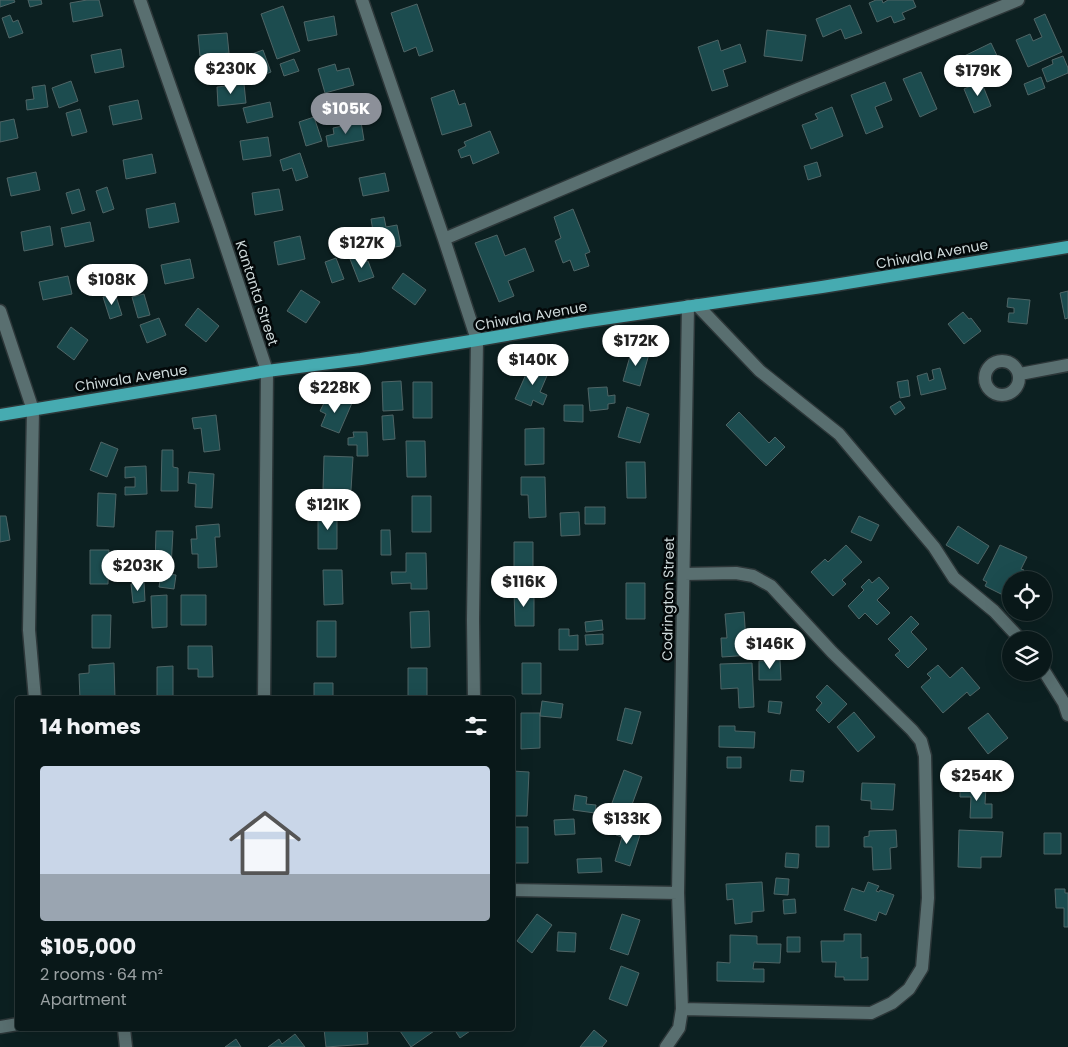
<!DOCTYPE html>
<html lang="en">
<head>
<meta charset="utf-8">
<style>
  :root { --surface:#091819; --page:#172526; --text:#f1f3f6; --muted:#99a0a2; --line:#293738; --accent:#8c9099 }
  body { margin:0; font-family:Poppins,sans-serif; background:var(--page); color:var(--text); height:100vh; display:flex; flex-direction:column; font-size:19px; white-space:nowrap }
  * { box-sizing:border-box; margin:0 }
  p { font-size:16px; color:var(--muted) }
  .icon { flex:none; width:28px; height:28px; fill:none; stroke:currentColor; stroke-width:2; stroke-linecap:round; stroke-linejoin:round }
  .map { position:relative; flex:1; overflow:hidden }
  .side { position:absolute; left:15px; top:696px; width:500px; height:335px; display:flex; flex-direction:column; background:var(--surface); border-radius:5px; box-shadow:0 5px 20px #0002,0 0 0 1px var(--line) }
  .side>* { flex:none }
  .buttons { position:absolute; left:1002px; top:571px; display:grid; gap:10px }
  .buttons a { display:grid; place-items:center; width:50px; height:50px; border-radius:50%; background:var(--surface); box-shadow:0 5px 20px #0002,0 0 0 1px var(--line); font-size:25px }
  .price { position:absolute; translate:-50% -42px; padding:0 11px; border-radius:18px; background:#fff; color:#222; font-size:16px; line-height:32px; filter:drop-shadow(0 1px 2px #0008) }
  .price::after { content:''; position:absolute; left:50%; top:30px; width:15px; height:11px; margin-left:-8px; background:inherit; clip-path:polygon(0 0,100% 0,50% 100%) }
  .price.current { background:var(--accent); color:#fff }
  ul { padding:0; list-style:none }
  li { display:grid; align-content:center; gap:10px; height:265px; padding:0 25px }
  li+li { border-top:1px solid var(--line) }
  li span { display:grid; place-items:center; height:155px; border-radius:5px; color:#555 }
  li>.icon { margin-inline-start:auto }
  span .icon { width:90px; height:90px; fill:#fffc; stroke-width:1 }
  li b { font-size:21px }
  h2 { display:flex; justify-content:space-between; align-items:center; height:60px; padding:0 25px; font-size:21px }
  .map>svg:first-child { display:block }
  .building { fill:#1c4c4f; stroke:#4f6566 }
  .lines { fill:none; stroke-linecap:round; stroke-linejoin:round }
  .minor-casing { stroke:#2d3739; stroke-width:15 }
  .major-casing { stroke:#2d3739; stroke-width:15 }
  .minor { stroke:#596f70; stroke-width:12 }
  .major { stroke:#46abb1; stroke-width:12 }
  .labels { text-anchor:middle; stroke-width:5; stroke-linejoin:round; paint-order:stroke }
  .street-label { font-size:14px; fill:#ced9da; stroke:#030809 }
</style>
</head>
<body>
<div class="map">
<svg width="1068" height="1047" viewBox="0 0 1068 1047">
  <rect width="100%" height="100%" fill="#0c2021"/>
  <!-- building -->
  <path class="building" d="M0,0H14L15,2L0,7Z
    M28,0H41L42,4L30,7Z
    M87,0H99L103,16L73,22L70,3Z
    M876,0H882L883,3L888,0H913L916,7L902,13L905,19L894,23L891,16L877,22L869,3Z
    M417,4L433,51L419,56L416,47L404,52L391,13Z
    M850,5L862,33L845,39L841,29L823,37L816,19Z
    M283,6L300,51L277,59L261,14Z
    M1045,14L1062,52L1028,67L1016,40L1030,34L1033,41L1042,37L1034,19Z
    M10,15L13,22L18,20L23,33L9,38L2,18Z
    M334,16L337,35L308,41L304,22Z
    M767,30L806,35L802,61L764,56Z
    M227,33L229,53L200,56L198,35Z
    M718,40L721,51L740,44L746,62L723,70L728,86L712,91L698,47Z
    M991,43L1000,62L977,73L980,79L968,85L956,60Z
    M121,49L124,67L95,73L91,55Z
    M263,50L271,72L256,78L251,65L256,64L252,54Z
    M1063,56L1068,68V73L1047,82L1042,69L1053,64L1052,60Z
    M294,59L299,71L284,76L280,64Z
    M335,64L337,71L349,68L354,85L325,93L318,69Z
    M921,72L937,109L920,117L903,79Z
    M1041,77L1045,88L1028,95L1024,84Z
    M71,81L78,101L59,108L52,88Z
    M981,81L991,106L974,113L964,89Z
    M885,82L892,100L875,107L883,127L866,134L851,95Z
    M244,84L246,103L218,106L217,87Z
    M45,85L48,107L27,110L26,100L34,99L32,87Z
    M454,90L459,105L465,103L472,126L442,135L431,98Z
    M138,100L142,119L113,125L109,106Z
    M270,102L273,117L247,123L243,108Z
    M832,107L843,136L811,149L802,125L818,119L815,114Z
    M80,109L87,132L72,136L66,113Z
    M314,117L322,141L306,146L299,122Z
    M14,119L18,138L0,142V122Z
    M361,122L364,140L328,147L326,136L334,134L333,128Z
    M490,131L499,153L473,164L470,155L461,158L458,150L466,146L464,142Z
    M268,137L271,156L243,160L240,141Z
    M300,153L308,177L296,181L292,168L283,171L280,160Z
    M152,154L156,173L126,179L123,160Z
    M817,162L821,176L808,180L804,166Z
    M36,172L40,190L11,196L7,178Z
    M385,173L389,191L363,196L359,178Z
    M107,187L114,209L103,213L96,191Z
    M79,189L85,210L72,214L66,193Z
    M279,189L283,210L255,215L252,193Z
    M175,203L179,222L149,228L146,209Z
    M573,209L590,252L585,254L589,266L574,271L570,260L563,263L555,241L561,238L554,217Z
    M384,217L386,227L397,225L401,246L376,250L371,219Z
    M90,222L94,241L65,247L61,228Z
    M50,226L53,245L24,251L21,232Z
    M497,235L505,256L525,248L534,271L508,281L514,296L499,302L475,243Z
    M300,236L305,259L278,265L274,242Z
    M359,255L362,263L368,261L374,277L359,282L350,259Z
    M336,258L344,279L332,283L325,262Z
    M190,259L194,278L165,284L161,265Z
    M403,273L426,290L415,305L392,288Z
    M68,276L72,294L43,300L39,282Z
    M301,290L320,302L306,323L287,311Z
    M1068,291V318L1065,319L1060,293Z
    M115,293L122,315L110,319L103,297Z
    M144,294L150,315L138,318L132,297Z
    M1008,298L1030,300L1027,324L1008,322L1009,313H1014V308L1007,307Z
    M198,308L219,326L206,342L185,325Z
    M963,312L969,319L971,318L981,331L964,344L948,324Z
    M159,318L166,335L147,343L140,325Z
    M71,327L88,340L74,360L57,347Z
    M632,349L649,354L640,386L623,381Z
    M531,363L549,371L540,392L547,395L543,405L533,400L531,406L515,399Z
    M940,368L946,389L921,395L917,376L927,373L929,381L934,379L932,370Z
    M908,380L910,396L900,398L897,382Z
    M401,381L403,410L383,411L382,382Z
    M413,382H432V418H413Z
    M607,387L608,396L615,395V403L608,404V409L590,411L588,388Z
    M333,395L352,403L339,433L321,426L326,414L320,411L325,401L330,404Z
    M900,401L905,408L895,415L890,407Z
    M564,405H583V422L564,421Z
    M627,407L649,414L640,443L618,437Z
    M739,412L769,443L775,437L785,447L766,466L726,425Z
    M216,415L220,450L204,452L201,428L194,429L192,418Z
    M393,415L395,439L383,440L382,416Z
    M544,428V464L525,465V429Z
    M353,432H367L368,456H357V445H348V438L354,437Z
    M406,441H425L426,477H407Z
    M101,442L118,449L107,477L90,470Z
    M162,450H173V467L178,468V491H161Z
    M324,456L353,457L351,490L323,489Z
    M626,462H645L646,498H627Z
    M146,466L147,494L125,495V487H135V477L125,478V467Z
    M189,472L214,474L212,508L195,507L196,484L188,483Z
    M521,477H545L546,517L529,518L528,495H521Z
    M98,493L116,494L114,527L97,526Z
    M412,496H431V532H412Z
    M585,507H605V524H585Z
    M579,512L580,535L561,536L560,513Z
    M318,513H337V549H318Z
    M0,516H6L10,540L0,542Z
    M859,516L879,525L871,541L851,532Z
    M219,524L220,537H215L217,567L198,568V554H192L191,539H197L196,526Z
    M958,526L989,546L978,564L946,545Z
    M381,530H390L391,555H381Z
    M156,531H173L171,568L155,567Z
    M514,542H533V578H514Z
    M846,545L862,562L842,580L846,584L833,596L811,572L825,559L828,562Z
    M1000,545L1027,557L1021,569L1024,570L1019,580H1011V599L985,586L987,582L983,580Z
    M90,550H109L108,584H90Z
    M406,553H426L427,589H411V583L392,584L391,572H406Z
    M323,570H342L343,604L324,605Z
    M161,573L176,575L174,589L159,587Z
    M879,577L889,588L877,600L890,613L877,625L865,613L859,619L848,606L864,590L861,587L869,579L872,583Z
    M144,582L145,601L133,603L131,584Z
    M626,583H645V619H626Z
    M514,590H534V626H515Z
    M167,595V627L152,628L151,596Z
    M181,595H206V625H181Z
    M429,611L430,647L411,648L410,612Z
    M744,612L746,641H751L752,655L722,657L721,638H727L725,614Z
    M92,615H111L110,648H92Z
    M911,616L919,624L911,632L927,649L908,668L895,655L900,651L888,639Z
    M602,620L603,630L586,632L585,622Z
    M317,621H336V657H317Z
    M559,629H569V636L578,635V650H559Z
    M603,634V644L586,645L585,635Z
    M188,646H212L213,677H198V669H188Z
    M780,660L781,680H759V661Z
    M114,663L115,699H80L79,674L89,673V665Z
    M522,663H541V694H522Z
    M752,663L754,707L739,708L738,688L721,689L720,664Z
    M938,665L950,678L962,667L980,688L970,696L967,692L943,713L921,687L931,678L927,674Z
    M173,666V699H157V667Z
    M408,668H427V699H408Z
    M314,683H333V699H314Z
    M827,685L847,704L829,723L816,710L822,703L816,697Z
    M542,701L563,704L561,718L540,716Z
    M769,701L782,702L780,714L768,712Z
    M625,708L641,712L632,744L617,740Z
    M854,712L875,737L858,752L837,727Z
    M521,713H540V748L521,749Z
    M988,713L1008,738L988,754L968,728Z
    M719,726H735V731L755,732L754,748L719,747Z
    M727,757H741V768H727Z
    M624,770L642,777L630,810L612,803Z
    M791,770L804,771L803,782L790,781Z
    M512,771L529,772L527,816H512Z
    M862,783L895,784L893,810L871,809V801L861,800Z
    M960,787H986L985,804H992V818H970L971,797H960Z
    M575,795L587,797L586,804L596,805L595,813L573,810Z
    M574,819L575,834L555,835L554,820Z
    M619,826L641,832L630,866L615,861L622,837L616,835Z
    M816,826H829V847H816Z
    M512,827H528V863H512Z
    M896,830L897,847L890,848L891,869L873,870L872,847H864V837L869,836V831Z
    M959,830L1003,832L1001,857H981V868L958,867Z
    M1044,833H1061V854H1044Z
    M786,853L799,854L798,868L785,867Z
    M601,858L602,872L578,873L577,859Z
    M776,878L789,879L788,895L774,894Z
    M762,882L764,911L752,912V922L735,924L733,899L727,900L726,884Z
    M868,882L879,886L876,891L879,892L880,890L894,895L886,915L879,912L876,921L844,910L852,888L864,892Z
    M1055,889H1065V893H1068V927H1064V908H1056Z
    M795,899L796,913L784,914L783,900Z
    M537,914L552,925L532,953L517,941Z
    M622,914L640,920L628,955L610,949Z
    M558,932L576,933L575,952L557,951Z
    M844,934H861V958L868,957V980H844V977H835L836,962H822L821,941H844Z
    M730,935L757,936V944H781L780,963L754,962L753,969H764V982L717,981V962L730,963Z
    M787,937H800V952H787Z
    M621,966L639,973L627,1006L609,999Z
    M324,1029H367L368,1044L326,1047Z
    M404,1029H437L411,1047L400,1031Z
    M454,1029H473L460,1038Z
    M594,1030L607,1041L602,1047H580Z
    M295,1034L305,1047H268L279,1039L282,1044Z
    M236,1039L241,1047H225Z"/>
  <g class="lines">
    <defs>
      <path id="minor" d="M140,0L219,226L267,371L264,699
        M362,0L444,239L477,340L473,620L474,699
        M444,239L798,89L1018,0
        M697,305L760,371L839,434L934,547L954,578L994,611L1021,640
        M0,311L33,410L29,630L35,699
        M985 378a17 17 0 1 1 34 0a17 17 0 1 1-34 0Z
        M1020,374L1068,365
        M1044,671L1064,703L1068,715
        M512,890L678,893
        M682,1009L871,1013L892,1003L909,989L922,968L928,898L925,756L921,741L912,730L832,652L771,586L753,576L736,573L684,574
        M0,1027L18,1024
        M124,1029L126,1047
        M666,1047L679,1028L682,1009L678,893L688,306"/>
      <path id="major" d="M0,415L267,371L361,359L477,340L582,322L822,287L1068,247"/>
    </defs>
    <!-- minor casing -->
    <use href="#minor" class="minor-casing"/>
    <!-- major casing -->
    <use href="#major" class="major-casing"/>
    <!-- minor -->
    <use href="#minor" class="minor"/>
    <!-- major -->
    <use href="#major" class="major"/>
  </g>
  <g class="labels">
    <!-- street labels -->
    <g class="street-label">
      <text transform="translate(932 254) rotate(-10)" y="5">Chiwala Avenue</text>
      <text transform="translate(257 293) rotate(72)" y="5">Kantanta Street</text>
      <text transform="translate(531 316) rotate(-10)" y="5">Chiwala Avenue</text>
      <text transform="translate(131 378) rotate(-9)" y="5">Chiwala Avenue</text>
      <text transform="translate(668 599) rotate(-89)" y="5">Codrington Street</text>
    </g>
  </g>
</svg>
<div class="buttons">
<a><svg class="icon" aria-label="locate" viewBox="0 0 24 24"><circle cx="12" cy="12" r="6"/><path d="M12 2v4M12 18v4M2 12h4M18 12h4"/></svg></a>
<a><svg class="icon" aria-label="layers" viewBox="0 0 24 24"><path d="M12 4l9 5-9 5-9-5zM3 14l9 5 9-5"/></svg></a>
</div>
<b class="price" style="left:231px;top:95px">$230K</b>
<b class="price" style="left:978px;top:97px">$179K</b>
<b class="price current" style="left:346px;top:135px">$105K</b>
<b class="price" style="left:362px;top:269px">$127K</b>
<b class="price" style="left:112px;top:306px">$108K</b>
<b class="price" style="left:636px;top:367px">$172K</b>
<b class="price" style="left:533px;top:386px">$140K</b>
<b class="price" style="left:335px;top:414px">$228K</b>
<b class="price" style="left:328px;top:531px">$121K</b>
<b class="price" style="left:138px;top:592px">$203K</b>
<b class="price" style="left:524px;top:608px">$116K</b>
<b class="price" style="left:770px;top:670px">$146K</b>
<b class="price" style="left:977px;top:802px">$254K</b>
<b class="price" style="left:627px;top:845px">$133K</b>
<section class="side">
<h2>14 homes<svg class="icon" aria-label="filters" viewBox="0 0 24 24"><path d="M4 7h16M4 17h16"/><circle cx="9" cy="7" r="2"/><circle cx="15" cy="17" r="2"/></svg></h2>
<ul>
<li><span style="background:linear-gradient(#c9d6e8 70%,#9aa5b1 0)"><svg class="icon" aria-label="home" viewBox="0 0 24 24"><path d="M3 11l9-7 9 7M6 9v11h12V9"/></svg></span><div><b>$105,000</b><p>2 rooms · 64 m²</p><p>Apartment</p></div></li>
</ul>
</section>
</div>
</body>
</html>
